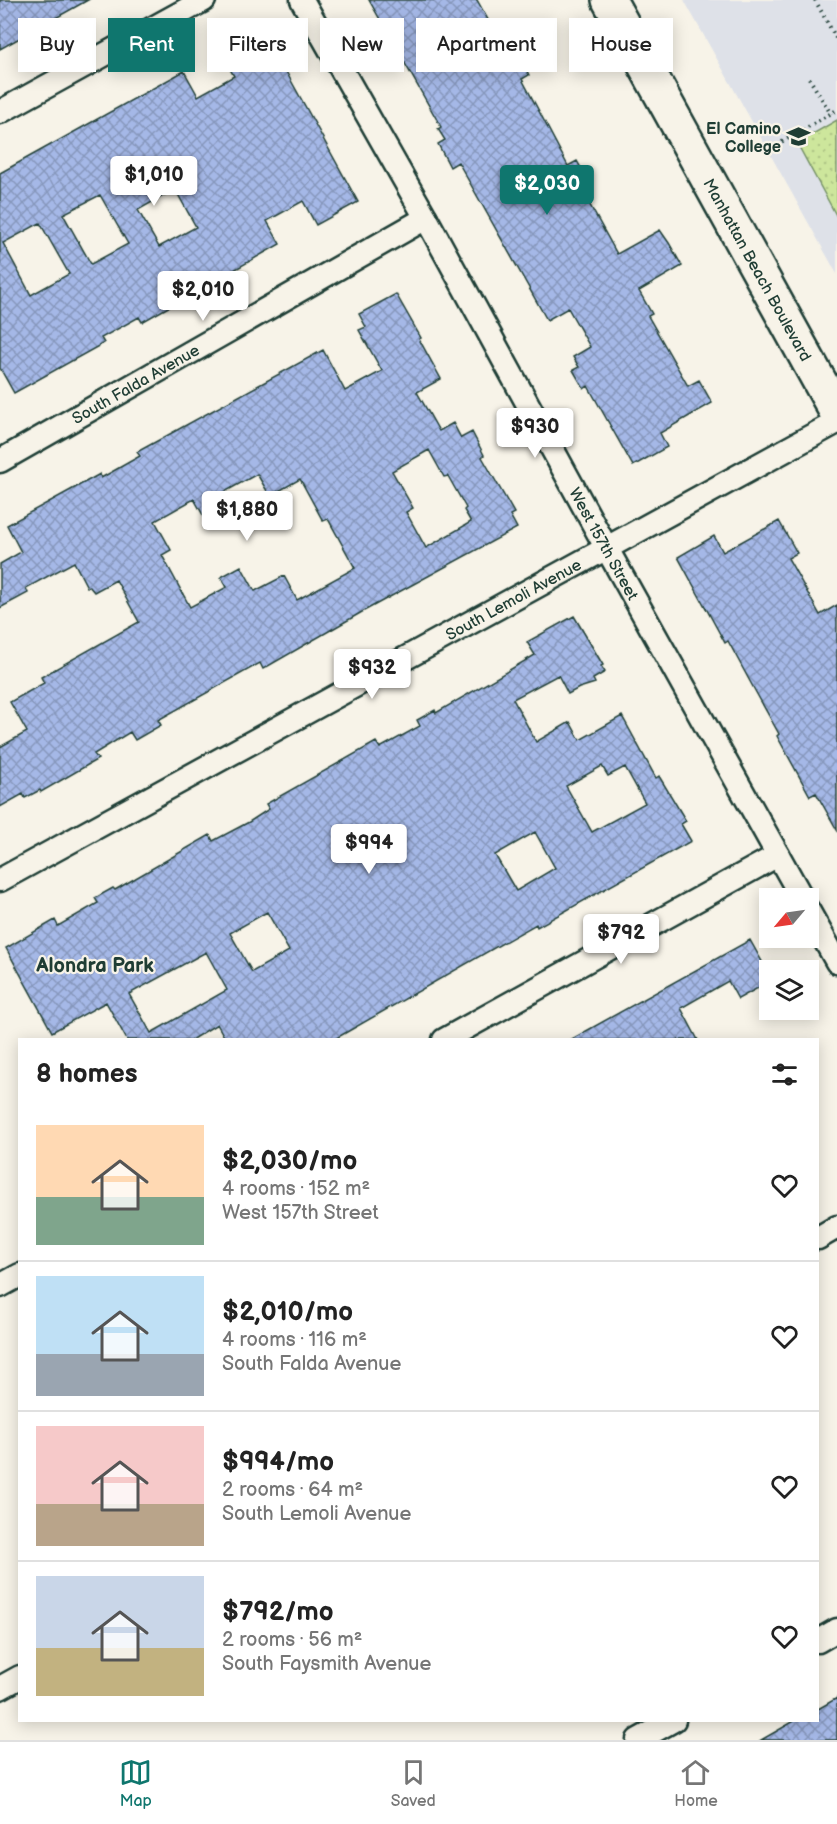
<!DOCTYPE html>
<html lang="en">
<head>
<meta charset="utf-8">
<style>
  :root { --surface:#fff; --page:#f2f2f2; --text:#222; --muted:#767676; --line:#e0e0e0; --accent:#0f766e }
  body { margin:0; font-family:"Balsamiq Sans",sans-serif; background:var(--page); color:var(--text); height:100vh; display:flex; flex-direction:column; font-size:22px; white-space:nowrap }
  * { box-sizing:border-box; margin:0 }
  p { font-size:20px; color:var(--muted) }
  .icon { flex:none; width:33px; height:33px; fill:none; stroke:currentColor; stroke-width:2; stroke-linecap:round; stroke-linejoin:round }
  .map { position:relative; flex:1; overflow:hidden }
  .panel { position:absolute; left:18px; top:1038px; width:801px; height:684px; display:flex; flex-direction:column; background:var(--surface); border-radius:0px; box-shadow:0 3px 15px #0003 }
  .panel>* { flex:none }
  .banner { position:absolute; left:18px; top:18px; width:801px; height:54px; display:flex; gap:12px }
  .needle { width:39px; rotate:241deg }
  .controls { position:absolute; left:759px; top:888px; display:grid; gap:12px }
  .controls a { display:grid; place-items:center; width:60px; height:60px; border-radius:0px; background:var(--surface); box-shadow:0 3px 15px #0003; font-size:30px }
  .price { position:absolute; translate:-50% -51px; padding:0 14px; border-radius:6px; background:#fff; color:#222; font-size:20px; line-height:39px; filter:drop-shadow(0 2px 3px #0008) }
  .price::after { content:''; position:absolute; left:50%; top:36px; width:18px; height:14px; margin-left:-9px; background:inherit; clip-path:polygon(0 0,100% 0,50% 100%) }
  .price.on { background:var(--accent); color:#fff }
  ul { padding:0; list-style:none }
  li { display:flex; align-items:center; gap:18px; height:150px; padding:0 18px }
  li+li { border-top:2px solid var(--line) }
  li span { display:grid; place-items:center; flex:none; width:168px; height:120px; border-radius:0px; color:#555 }
  li>.icon { margin-inline-start:auto }
  span .icon { width:72px; height:72px; fill:#fffc; stroke-width:1 }
  li b { font-size:26px }
  h2 { display:flex; justify-content:space-between; align-items:center; height:72px; padding:0 18px; font-size:26px }
  .pill { padding:0 21px; border-radius:0px; background:var(--surface); box-shadow:0 3px 15px #0003; font-size:21px; line-height:54px }
  .pill.on { background:var(--accent); color:#fff }
  .menu { display:flex; justify-content:space-around; align-items:center; height:84px; border-top:2px solid var(--line); background:var(--surface); font-size:16px; color:var(--muted) }
  .menu a { display:grid; justify-items:center; gap:3px }
  .menu .on { color:var(--accent) }
  .map>svg:first-child { display:block }
  .built { fill:#dee1e8 }
  .grass { fill:url(#grass-dots); stroke:#769268; stroke-width:1.5 }
  .building { fill:url(#building-cross-hatch); stroke:#1f3d34; stroke-width:1.5; fill-rule:evenodd }
  .lines { fill:none; stroke-linecap:round; stroke-linejoin:round }
  .street-casing { stroke:#1f3d34; stroke-width:27 }
  .primary-casing { stroke:#1f3d34; stroke-width:38 }
  .path { stroke:#1f3d34; stroke-width:4; stroke-dasharray:1.5 4.5; stroke-linecap:butt }
  .street { stroke:#f7f3e8; stroke-width:22 }
  .primary { stroke:#f7f3e8; stroke-width:33 }
  .labels { text-anchor:middle; stroke-width:4.5; stroke-linejoin:round; paint-order:stroke }
  .poi-label { font-size:16px; font-weight:bold; fill:#1f3d34; stroke:#f7f3e8; text-anchor:end }
  .street-label { font-size:16px; fill:#1f3d34; stroke:#f7f3e8 }
  .quarter-label { font-size:20px; font-weight:bold; fill:#1f3d34; stroke:#f7f3e8 }
</style>
</head>
<body>
<div class="map">
<svg width="837" height="1740" viewBox="0 0 837 1740">
  <defs>
    <pattern id="grass-dots" width="8" height="8" patternUnits="userSpaceOnUse" patternTransform="scale(1.5)"><rect width="8" height="8" fill="#cde69c"/><path d="M2 2h.1M6 6h.1" fill="none" stroke="#b0c687" stroke-width="1.8" stroke-linecap="round"/></pattern>
    <pattern id="building-cross-hatch" width="8" height="8" patternUnits="userSpaceOnUse" patternTransform="scale(1.5)"><rect width="8" height="8" fill="#a5b8e7"/><path d="M0 0l8 8M0 8l8-8" fill="none" stroke="#8697bc"/></pattern>
  </defs>
  <rect width="100%" height="100%" fill="#f7f3e8"/>
  <filter id="ink" filterUnits="userSpaceOnUse"><feTurbulence type="fractalNoise" baseFrequency=".0167" numOctaves="2"/><feDisplacementMap in="SourceGraphic" scale="12" xChannelSelector="R" yChannelSelector="G"/><feConvolveMatrix kernelMatrix="1 2 1 2 8 2 1 2 1" color-interpolation-filters="sRGB"/></filter>
  <g filter="url(#ink)">
    <!-- built -->
    <path class="built" d="M684,0H837V274Z"/>
    <!-- grass -->
    <path class="grass" d="M837,120V217L797,143Z"/>
    <!-- building -->
    <path class="building" d="M0,0H88L0,49Z
      M369,0H477L509,57L517,53L529,75L522,79L568,166L577,161L589,182L580,187L617,254L660,230L669,243L682,266L639,291L652,314L648,316L688,386L699,380L712,403L660,433L667,447L633,466L588,386L584,389L573,370L579,367L573,357L590,347L568,308L547,320L462,169L458,162L450,167L438,144L445,140L438,129L441,127Z
      M262,28L358,202L316,225L303,201L267,221L280,244L142,322L139,317L101,338L104,343L14,393L0,368V173L184,71L198,96L234,76L220,52ZM175,189L196,227L159,247L138,210ZM100,195L128,244L91,264L63,214ZM40,223L69,274L31,295L3,243Z
      M396,294L421,338L419,339L441,379L417,392L439,431L453,423L461,438L472,432L484,455L482,457L514,513L510,515L517,528L362,612L263,669L260,663L158,720L161,725L135,740L130,732L94,754L98,759L41,792L40,790L25,798L23,794L0,807V747L27,732L10,702L44,683L41,677L139,622L116,580L94,592L89,586L87,587L74,562L26,588L28,593L0,608V564L21,552L7,525L100,474L101,478L140,456L137,452L323,350L345,391L382,371L359,330L366,327L359,314ZM429,450L444,477L448,476L466,508L464,510L471,522L426,548L406,512L413,508L392,471ZM257,474L270,496L300,479L323,521L328,519L355,568L297,600L284,576L255,591L241,566L221,577L227,587L190,607L162,555L171,550L155,521L194,499L211,529L232,518L219,495Z
      M779,521L797,553L788,558L820,615L837,605V830L816,793L810,796L777,736L779,734L753,687L728,641L725,643L678,557L714,536L723,552Z
      M574,616L603,665L601,666L605,672L593,679L595,683L579,688L568,694L558,675L513,699L536,742L570,722L580,740L622,716L656,778L659,776L686,821L681,824L691,841L537,927L536,924L333,1040H226L217,1024L191,1040H127L106,1002L52,1032L6,948L55,920L58,926L98,903L95,898L113,888L115,890L210,835L213,841L249,822L269,809L266,804L376,742L380,748L420,726L417,720L435,710L436,713L535,655L527,642ZM602,766L608,776L625,767L645,803L592,832L566,786ZM535,832L555,868L516,891L495,855ZM267,912L289,951L252,972L230,933ZM206,952L227,990L151,1033L129,994Z
      M750,940L765,967L761,969L769,982L738,999L728,981L681,1008L698,1040H570Z
      M837,1698V1740H761L796,1720H818V1709Z"/>
    <g class="lines">
      <defs>
        <g id="street">
          <path id="s1" d="M302,0L426,218L607,549L802,898"/>
          <path d="M0,112L204,0"/>
          <path id="s2" d="M0,461L426,218"/>
          <path id="s3" d="M0,880L837,422"/>
          <path d="M808,910L837,962"/>
          <path d="M444,1040L778,855"/>
          <path d="M818,1238L837,1227"/>
          <path d="M0,1286L20,1275"/>
          <path d="M818,1641L837,1630"/>
          <path d="M0,1688L20,1677"/>
          <path d="M638,1740L674,1720"/>
        </g>
        <g id="primary">
          <path id="s4" d="M609,0L837,413"/>
        </g>
      </defs>
      <!-- street casing -->
      <use href="#street" class="street-casing"/>
      <!-- primary casing -->
      <use href="#primary" class="primary-casing"/>
      <!-- path -->
      <path class="path" d="M815,0L837,40
        M809,78L831,114
        M782,142L837,110"/>
      <!-- street -->
      <use href="#street" class="street"/>
      <!-- primary -->
      <use href="#primary" class="primary"/>
    </g>
  </g>
  <!-- icons -->
  <defs>
    <symbol id="university-bare" viewBox="-9 -9 18 18"><path d="M0-5L7-2L0 1L-7-2ZM-4 1L0 2.5L4 1V4Q0 6-4 4Z" fill="#1f3d34" stroke="#f7f3e8" stroke-width="2.5" paint-order="stroke"/></symbol>
  </defs>
  <g fill-rule="evenodd">
    <use href="#university-bare" x="782" y="120" width="33" height="33"/>
  </g>
  <g class="labels">
    <!-- poi labels -->
    <g class="poi-label">
      <text x="781" y="134">El Camino<tspan x="781" dy="18">College</tspan></text>
    </g>
    <!-- street labels -->
    <g class="street-label">
      <text dy="6" stroke="none"><textPath href="#s4" startOffset="308">Manhattan Beach Boulevard</textPath></text>
      <text dy="6" stroke="none"><textPath href="#s2" startOffset="156">South Falda Avenue</textPath></text>
      <text dy="6" stroke="none"><textPath href="#s1" startOffset="622">West 157th Street</textPath></text>
      <text dy="6" stroke="none"><textPath href="#s3" startOffset="585">South Lemoli Avenue</textPath></text>
    </g>
    <!-- quarter labels -->
    <g class="quarter-label">
      <text x="95" y="972">Alondra Park</text>
    </g>
  </g>
</svg>
<div class="controls">
<a><svg class="needle" viewBox="-14 -14 28 28"><path d="M0-13l5 13h-10z" fill="#e53935"/><path d="M0 13l5-13h-10z" fill="#767676"/></svg></a>
<a><svg class="icon" aria-label="layers" viewBox="0 0 24 24"><path d="M12 4l9 5-9 5-9-5zM3 14l9 5 9-5"/></svg></a>
</div>
<b class="price" style="left:154px;top:207px">$1,010</b>
<b class="price on" style="left:547px;top:216px">$2,030</b>
<b class="price" style="left:203px;top:322px">$2,010</b>
<b class="price" style="left:535px;top:459px">$930</b>
<b class="price" style="left:247px;top:542px">$1,880</b>
<b class="price" style="left:372px;top:700px">$932</b>
<b class="price" style="left:369px;top:875px">$994</b>
<b class="price" style="left:621px;top:965px">$792</b>
<div class="banner">
<a class="pill">Buy</a>
<a class="pill on">Rent</a>
<a class="pill">Filters</a>
<a class="pill">New</a>
<a class="pill">Apartment</a>
<a class="pill">House</a>
</div>
<section class="panel">
<h2>8 homes<svg class="icon" aria-label="filters" viewBox="0 0 24 24"><path d="M4 7h16M4 17h16"/><circle cx="9" cy="7" r="2"/><circle cx="15" cy="17" r="2"/></svg></h2>
<ul>
<li><span style="background:linear-gradient(#ffd9b3 60%,#7fa58c 0)"><svg class="icon" aria-label="home" viewBox="0 0 24 24"><path d="M3 11l9-7 9 7M6 9v11h12V9"/></svg></span><div><b>$2,030/mo</b><p>4 rooms · 152 m²</p><p>West 157th Street</p></div><svg class="icon" aria-label="heart" viewBox="0 0 24 24"><path d="M12 20l-8-8c-3-5 5-10 8-4 3-6 11-1 8 4z"/></svg></li>
<li><span style="background:linear-gradient(#bfe0f5 65%,#9aa5b1 0)"><svg class="icon" aria-label="home" viewBox="0 0 24 24"><path d="M3 11l9-7 9 7M6 9v11h12V9"/></svg></span><div><b>$2,010/mo</b><p>4 rooms · 116 m²</p><p>South Falda Avenue</p></div><svg class="icon" aria-label="heart" viewBox="0 0 24 24"><path d="M12 20l-8-8c-3-5 5-10 8-4 3-6 11-1 8 4z"/></svg></li>
<li><span style="background:linear-gradient(#f6c9c9 65%,#b9a48a 0)"><svg class="icon" aria-label="home" viewBox="0 0 24 24"><path d="M3 11l9-7 9 7M6 9v11h12V9"/></svg></span><div><b>$994/mo</b><p>2 rooms · 64 m²</p><p>South Lemoli Avenue</p></div><svg class="icon" aria-label="heart" viewBox="0 0 24 24"><path d="M12 20l-8-8c-3-5 5-10 8-4 3-6 11-1 8 4z"/></svg></li>
<li><span style="background:linear-gradient(#c9d6e8 60%,#c2b280 0)"><svg class="icon" aria-label="home" viewBox="0 0 24 24"><path d="M3 11l9-7 9 7M6 9v11h12V9"/></svg></span><div><b>$792/mo</b><p>2 rooms · 56 m²</p><p>South Faysmith Avenue</p></div><svg class="icon" aria-label="heart" viewBox="0 0 24 24"><path d="M12 20l-8-8c-3-5 5-10 8-4 3-6 11-1 8 4z"/></svg></li>
</ul>
</section>
</div>
<nav class="menu">
<a class="on"><svg class="icon" aria-label="map" viewBox="0 0 24 24"><path d="M3 6l6-2 6 2 6-2v14l-6 2-6-2-6 2zM9 4v14M15 6v14"/></svg>Map</a>
<a><svg class="icon" aria-label="saved" viewBox="0 0 24 24"><path d="M7 4h10v16l-5-4-5 4z"/></svg>Saved</a>
<a><svg class="icon" aria-label="home" viewBox="0 0 24 24"><path d="M3 11l9-7 9 7M6 9v11h12V9"/></svg>Home</a>
</nav>
</body>
</html>
